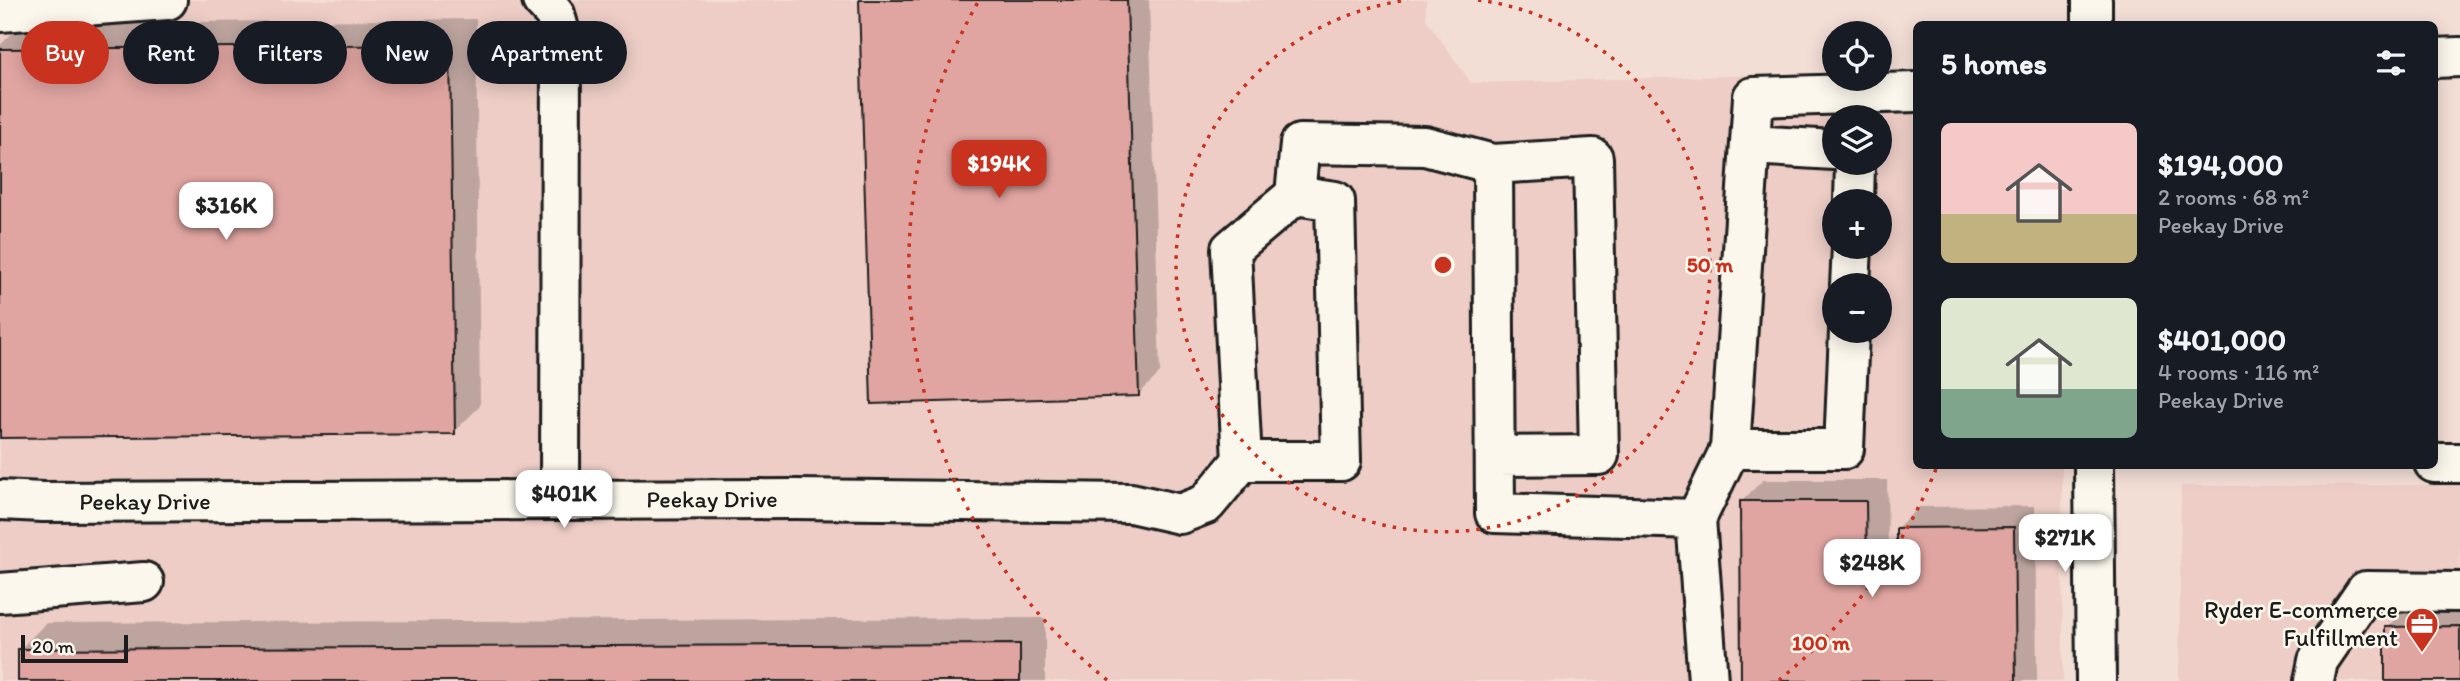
<!DOCTYPE html>
<html lang="en">
<head>
<meta charset="utf-8">
<style>
  :root { --surface:#171b24; --page:#20242c; --text:#f1f3f6; --muted:#9ea1a6; --accent:#c8321e }
  body { margin:0; font-family:Itim,sans-serif; background:var(--page); color:var(--text); height:100vh; display:flex; flex-direction:column; font-size:26px; white-space:nowrap }
  * { box-sizing:border-box; margin:0 }
  p { font-size:23px; color:var(--muted) }
  .icon { flex:none; width:38px; height:38px; fill:none; stroke:currentColor; stroke-width:2; stroke-linecap:round; stroke-linejoin:round }
  .map { position:relative; flex:1; overflow:hidden }
  .details { position:absolute; left:1913px; top:21px; width:525px; height:448px; display:flex; flex-direction:column; background:var(--surface); border-radius:10px; box-shadow:0 4px 18px #0003 }
  .details>* { flex:none }
  .banner { position:absolute; left:21px; top:21px; width:665px; height:63px; display:flex; gap:14px }
  .controls { position:absolute; left:1822px; top:21px; display:grid; gap:14px }
  .controls a { display:grid; place-items:center; width:70px; height:70px; border-radius:50%; background:var(--surface); box-shadow:0 4px 18px #0003; font-size:35px }
  .scale { position:absolute; left:21px; bottom:18px; width:107px; box-sizing:border-box; padding-left:7px; border:4px solid #1c1c1c; border-top:0; font-size:19px; line-height:24px; white-space:nowrap; color:#1c1c1c; -webkit-text-stroke:5px #fbf7ec; paint-order:stroke }
  .price { position:absolute; translate:-50% -60px; padding:0 16px; border-radius:14px; background:#fff; color:#222; font-size:23px; line-height:46px; filter:drop-shadow(0 2px 4px #0008) }
  .price::after { content:''; position:absolute; left:50%; top:42px; width:21px; height:16px; margin-left:-10px; background:inherit; clip-path:polygon(0 0,100% 0,50% 100%) }
  .price.on { background:var(--accent); color:#fff }
  ul { padding:0; list-style:none }
  li { display:flex; align-items:center; gap:21px; height:175px; padding:0 28px }
  li span { display:grid; place-items:center; flex:none; width:196px; height:140px; border-radius:10px; color:#555 }
  li>.icon { margin-inline-start:auto }
  span .icon { width:84px; height:84px; fill:#fffc; stroke-width:1 }
  li b { font-size:30px }
  h2 { display:flex; justify-content:space-between; align-items:center; height:84px; padding:0 28px; font-size:30px }
  .pill { padding:0 24px; border-radius:32px; background:var(--surface); box-shadow:0 4px 18px #0003; font-size:24px; line-height:63px }
  .pill.on { background:var(--accent); color:#fff }
  .map>svg:first-child { display:block }
  .built { fill:#edcdc6; fill-rule:evenodd }
  .shadow { fill:#0003 }
  .building { fill:#e0a5a1; stroke:#1c1c1c; stroke-width:2 }
  .lines { fill:none; stroke-linecap:round; stroke-linejoin:round }
  .minor-casing { stroke:#1c1c1c; stroke-width:44 }
  .minor { stroke:#fbf7ec; stroke-width:38 }
  .ring { fill:none; stroke:#c8321e; stroke-width:3.5; stroke-dasharray:3.5 7 }
  .labels { text-anchor:middle; stroke-width:5; stroke-linejoin:round; paint-order:stroke }
  .street-label { font-size:24px; fill:#1c1c1c; stroke:#fbf7ec }
  .poi-label { font-size:24px; fill:#1c1c1c; stroke:#fbf7ec; text-anchor:end }
  .centre { fill:#c8321e; stroke:#fbf7ec; stroke-width:3.5 }
  .ring-label { font-size:21px; text-anchor:middle; font-weight:bold; fill:#c8321e; stroke:#fbf7ec; stroke-width:5; stroke-linejoin:round; paint-order:stroke }
</style>
</head>
<body>
<div class="map">
<svg width="2460" height="681" viewBox="0 0 2460 681">
  <rect width="100%" height="100%" fill="#f3ded6"/>
  <filter id="ink" filterUnits="userSpaceOnUse"><feTurbulence type="fractalNoise" baseFrequency=".0143" numOctaves="2"/><feDisplacementMap in="SourceGraphic" scale="14" xChannelSelector="R" yChannelSelector="G"/><feConvolveMatrix kernelMatrix="1 2 1 2 8 2 1 2 1" color-interpolation-filters="sRGB"/></filter>
  <g filter="url(#ink)">
    <!-- built -->
    <path class="built" d="M0,0H1426V19L1471,83L1834,73V79H1880V72L1916,71V466H2062L2063,681H0ZM1834,117H1880V163H1834ZM1834,201H1880V247H1834ZM1834,285H1880V331H1834Z
      M2460,485V681H2179L2181,486Z"/>
    <!-- shadow -->
    <path class="shadow" d="M861,0H1149L1160,373L1138,395Z
      M476,19L480,406L454,432L0,401V45L22,24Z
      M1763,480H1887L1888,551H1898L1897,528L1919,507L2035,506L2037,681H1742L1741,502Z
      M2460,605V681H2387V627L2408,606Z
      M1045,618V681H20V649L46,623Z"/>
    <!-- building -->
    <path class="building" d="M859,0H1127L1139,396L871,404Z
      M450,45L455,434L0,438V49Z
      M1740,501H1866L1867,572L1896,571V528L2014,527L2016,681H1741Z
      M2460,626V681H2385V627Z
      M1020,644V681H18V649Z"/>
    <g class="lines">
      <defs>
        <g id="minor">
          <path d="M542,0L555,14L561,37L560,500"/>
          <path d="M2092,0V24"/>
          <path d="M0,12L167,0"/>
          <path d="M2434,58L2460,57"/>
          <path d="M1751,145L1834,150"/>
          <path d="M1295,195L1335,201L1341,461H1242L1231,249L1295,195L1300,144L1425,146L1493,164"/>
          <path d="M1854,201L1855,163"/>
          <path d="M1850,285L1852,247"/>
          <path d="M1730,449H1844L1849,331"/>
          <path d="M1495,456L1599,455L1593,158L1493,164L1495,513L1696,519L1730,449L1753,97L1916,92"/>
          <path d="M2434,463H2460"/>
          <path d="M2094,466L2096,681"/>
          <path id="s1" d="M0,500L43,502L795,499L1131,503L1180,514L1206,504L1242,461"/>
          <path d="M1696,519L1708,681"/>
          <path d="M0,593L144,582"/>
          <path d="M2314,681L2318,661L2366,591L2460,592"/>
        </g>
      </defs>
      <!-- minor casing -->
      <use href="#minor" class="minor-casing"/>
      <!-- minor -->
      <use href="#minor" class="minor"/>
    </g>
  </g>
  <!-- distance rings -->
  <g class="ring">
    <path d="M1478 0A267 267 0 1 1 1408 0"/>
    <path d="M1936 469A534 534 0 0 1 1779 680M1107 680A534 534 0 0 1 978 2"/>
  </g>
  <!-- icons -->
  <defs>
    <symbol id="office-pin" viewBox="-11 -11 22 30"><path d="M0 17L-7.5 6A9.5 9.5 0 1 1 7.5 6Z" fill="#c8321e" stroke="#fbf7ec"/><path d="M-6-3h4V-5.5h4V-3h4V5H-6ZM-1-4.5V-3h2v-1.5ZM-6 0V1H6V0Z" fill="#fff"/></symbol>
  </defs>
  <g fill-rule="evenodd">
    <use href="#office-pin" x="2403" y="605" width="38" height="52"/>
  </g>
  <g class="labels">
    <!-- street labels -->
    <g class="street-label">
      <text dy="8" stroke="none"><textPath href="#s1" startOffset="712">Peekay Drive</textPath></text>
      <text dy="8" stroke="none"><textPath href="#s1" startOffset="145">Peekay Drive</textPath></text>
    </g>
    <!-- poi labels -->
    <g class="poi-label">
      <text x="2398" y="618">Ryder E-commerce<tspan x="2398" dy="28">Fulfillment</tspan></text>
    </g>
  </g>
  <circle cx="1443" cy="265" r="10" class="centre"/>
  <g class="ring-label">
    <text x="1710" y="272">50 m</text>
    <text x="1821" y="650">100 m</text>
  </g>
</svg>
<div class="controls">
<a><svg class="icon" aria-label="locate" viewBox="0 0 24 24"><circle cx="12" cy="12" r="6"/><path d="M12 2v4M12 18v4M2 12h4M18 12h4"/></svg></a>
<a><svg class="icon" aria-label="layers" viewBox="0 0 24 24"><path d="M12 4l9 5-9 5-9-5zM3 14l9 5 9-5"/></svg></a>
<a>+</a>
<a>−</a>
</div>
<div class="scale">20 m</div>
<b class="price on" style="left:999px;top:200px">$194K</b>
<b class="price" style="left:226px;top:242px">$316K</b>
<b class="price" style="left:564px;top:530px">$401K</b>
<b class="price" style="left:2065px;top:574px">$271K</b>
<b class="price" style="left:1872px;top:599px">$248K</b>
<div class="banner">
<a class="pill on">Buy</a>
<a class="pill">Rent</a>
<a class="pill">Filters</a>
<a class="pill">New</a>
<a class="pill">Apartment</a>
</div>
<section class="details">
<h2>5 homes<svg class="icon" aria-label="filters" viewBox="0 0 24 24"><path d="M4 7h16M4 17h16"/><circle cx="9" cy="7" r="2"/><circle cx="15" cy="17" r="2"/></svg></h2>
<ul>
<li><span style="background:linear-gradient(#f6c9c9 65%,#c2b280 0)"><svg class="icon" aria-label="home" viewBox="0 0 24 24"><path d="M3 11l9-7 9 7M6 9v11h12V9"/></svg></span><div><b>$194,000</b><p>2 rooms · 68 m²</p><p>Peekay Drive</p></div></li>
<li><span style="background:linear-gradient(#dfe7d0 65%,#7fa58c 0)"><svg class="icon" aria-label="home" viewBox="0 0 24 24"><path d="M3 11l9-7 9 7M6 9v11h12V9"/></svg></span><div><b>$401,000</b><p>4 rooms · 116 m²</p><p>Peekay Drive</p></div></li>
</ul>
</section>
</div>
</body>
</html>
